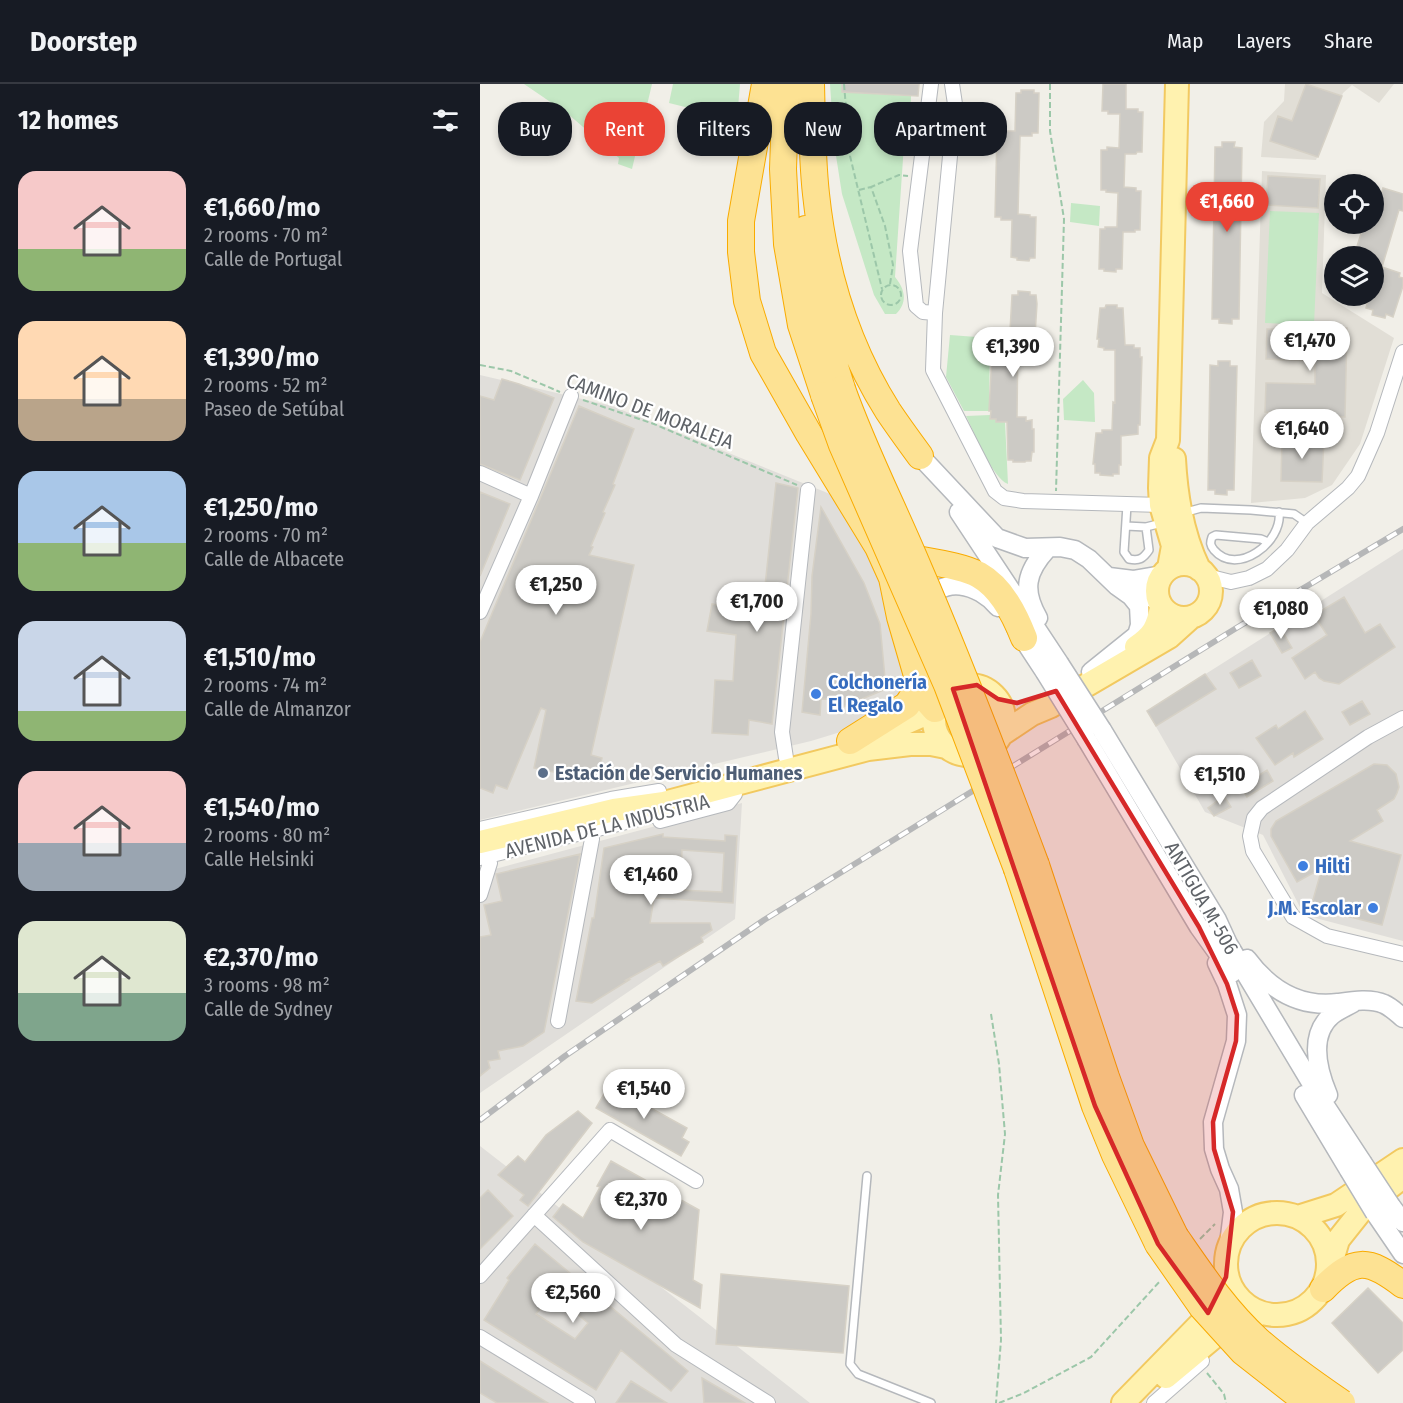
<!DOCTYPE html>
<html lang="en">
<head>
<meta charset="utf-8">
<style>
  :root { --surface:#171b24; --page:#242831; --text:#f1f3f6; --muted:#9ea1a6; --line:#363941; --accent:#ea4335 }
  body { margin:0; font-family:"Fira Sans Condensed",sans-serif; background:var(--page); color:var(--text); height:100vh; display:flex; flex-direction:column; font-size:22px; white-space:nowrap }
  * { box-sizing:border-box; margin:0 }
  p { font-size:20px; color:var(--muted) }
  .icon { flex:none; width:33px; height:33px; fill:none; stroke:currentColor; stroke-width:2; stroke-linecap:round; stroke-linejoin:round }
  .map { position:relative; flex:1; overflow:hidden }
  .sheet { display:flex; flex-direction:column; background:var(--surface); width:480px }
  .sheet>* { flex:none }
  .hud { position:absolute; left:18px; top:18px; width:570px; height:54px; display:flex; gap:12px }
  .tools { position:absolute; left:844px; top:90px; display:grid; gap:12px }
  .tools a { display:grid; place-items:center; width:60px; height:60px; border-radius:50%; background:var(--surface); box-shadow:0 3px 9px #0003; font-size:30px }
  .price { position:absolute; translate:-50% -51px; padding:0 14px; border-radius:21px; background:#fff; color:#222; font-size:20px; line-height:39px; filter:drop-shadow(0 2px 3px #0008) }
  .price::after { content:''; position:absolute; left:50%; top:36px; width:18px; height:14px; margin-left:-9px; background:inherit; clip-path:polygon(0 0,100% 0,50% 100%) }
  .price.on { background:var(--accent); color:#fff }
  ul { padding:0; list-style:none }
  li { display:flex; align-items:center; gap:18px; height:150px; padding:0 18px }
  li span { display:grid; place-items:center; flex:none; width:168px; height:120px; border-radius:18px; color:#555 }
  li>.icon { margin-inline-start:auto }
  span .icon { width:72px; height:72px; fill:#fffc; stroke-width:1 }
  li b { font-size:26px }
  h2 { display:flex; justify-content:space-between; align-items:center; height:72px; padding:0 18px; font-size:26px }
  .tag { padding:0 21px; border-radius:24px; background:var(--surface); box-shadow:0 3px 9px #0003; font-size:21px; line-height:54px }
  .tag.on { background:var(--accent); color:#fff }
  header { display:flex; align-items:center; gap:36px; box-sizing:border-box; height:84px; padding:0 30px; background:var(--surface); border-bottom:2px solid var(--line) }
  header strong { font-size:28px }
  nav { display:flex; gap:33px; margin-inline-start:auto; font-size:21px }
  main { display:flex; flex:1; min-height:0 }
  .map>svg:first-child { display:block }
  .industrial { fill:#e0deda }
  .education { fill:#e1ded6 }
  .green { fill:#c5e8c5 }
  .building { fill:#cccac5; stroke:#d6d1c6; stroke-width:1.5; fill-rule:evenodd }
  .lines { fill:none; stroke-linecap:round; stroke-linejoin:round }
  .service-casing { stroke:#b5b8bc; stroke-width:10 }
  .minor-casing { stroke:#b5b8bc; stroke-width:16 }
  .tertiary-casing { stroke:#b5b8bc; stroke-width:21 }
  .primary-casing { stroke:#f2c960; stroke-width:26 }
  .motorway-casing { stroke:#f9ab00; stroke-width:28 }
  .path { stroke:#9cc7a9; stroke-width:2; stroke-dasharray:6 3; stroke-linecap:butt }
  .service { stroke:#fff; stroke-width:7 }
  .minor { stroke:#fff; stroke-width:14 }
  .tertiary { stroke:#fff; stroke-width:18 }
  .primary { stroke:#fff2af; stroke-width:22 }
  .motorway { stroke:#fde293; stroke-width:26 }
  .rail-casing { stroke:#b6b7b8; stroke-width:6 }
  .rail { stroke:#fff; stroke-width:4; stroke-dasharray:11; stroke-linecap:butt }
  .tertiary-bridge-casing { stroke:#b5b8bc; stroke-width:21; stroke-linecap:butt }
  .motorway-bridge-casing { stroke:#f9ab00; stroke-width:28; stroke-linecap:butt }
  .tertiary-bridge { stroke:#fff; stroke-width:18 }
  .motorway-bridge { stroke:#fde293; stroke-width:26 }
  .marked { fill:#d62828; fill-opacity:0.2; stroke:#d62828; stroke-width:4.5; stroke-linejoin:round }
  .shop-dot { fill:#3f7fe0; stroke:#fff; stroke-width:2 }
  .service-dot { fill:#5c6f8a; stroke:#fff; stroke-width:2 }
  .labels { text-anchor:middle; stroke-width:4.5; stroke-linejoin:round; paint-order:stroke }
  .street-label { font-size:20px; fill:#5f6368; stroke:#fff }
  .shop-label { font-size:20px; font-weight:bold; fill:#366cbe; stroke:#fff; text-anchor:start }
  .service-label { font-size:20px; font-weight:bold; fill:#4e5e75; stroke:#fff; text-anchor:start }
</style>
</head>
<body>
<header>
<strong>Doorstep</strong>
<nav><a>Map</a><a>Layers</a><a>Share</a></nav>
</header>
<main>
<section class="sheet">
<h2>12 homes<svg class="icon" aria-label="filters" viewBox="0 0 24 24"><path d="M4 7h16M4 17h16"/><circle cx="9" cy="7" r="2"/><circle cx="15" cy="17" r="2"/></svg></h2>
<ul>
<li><span style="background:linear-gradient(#f6c9c9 65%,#8fb573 0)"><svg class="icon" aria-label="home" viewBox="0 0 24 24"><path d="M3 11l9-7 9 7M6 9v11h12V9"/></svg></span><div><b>€1,660/mo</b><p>2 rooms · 70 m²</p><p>Calle de Portugal</p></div></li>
<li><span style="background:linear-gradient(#ffd9b3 65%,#b9a48a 0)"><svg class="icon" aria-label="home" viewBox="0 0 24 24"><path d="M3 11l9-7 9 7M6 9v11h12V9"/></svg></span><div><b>€1,390/mo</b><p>2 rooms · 52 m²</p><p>Paseo de Setúbal</p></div></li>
<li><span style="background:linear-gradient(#a9c7e8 60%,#8fb573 0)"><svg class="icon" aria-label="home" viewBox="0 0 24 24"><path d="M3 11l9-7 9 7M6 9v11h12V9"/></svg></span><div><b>€1,250/mo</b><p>2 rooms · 70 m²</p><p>Calle de Albacete</p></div></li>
<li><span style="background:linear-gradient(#c9d6e8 75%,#8fb573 0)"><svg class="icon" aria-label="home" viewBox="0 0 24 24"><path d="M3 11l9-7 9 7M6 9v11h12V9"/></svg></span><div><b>€1,510/mo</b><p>2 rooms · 74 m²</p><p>Calle de Almanzor</p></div></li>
<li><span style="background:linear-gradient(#f6c9c9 60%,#9aa5b1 0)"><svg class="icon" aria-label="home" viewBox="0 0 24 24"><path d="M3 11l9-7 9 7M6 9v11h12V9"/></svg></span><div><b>€1,540/mo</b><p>2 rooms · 80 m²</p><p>Calle Helsinki</p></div></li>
<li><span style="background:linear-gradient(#dfe7d0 60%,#7fa58c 0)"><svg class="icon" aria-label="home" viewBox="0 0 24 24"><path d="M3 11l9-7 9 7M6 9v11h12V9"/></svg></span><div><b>€2,370/mo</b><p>3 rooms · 98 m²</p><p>Calle de Sydney</p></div></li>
</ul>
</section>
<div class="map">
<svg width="923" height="1319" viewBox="0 0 923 1319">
  <rect width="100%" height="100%" fill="#f1efe8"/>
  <!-- industrial -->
  <path class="industrial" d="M0,291L132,322L355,412L399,486L426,596L425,615L377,643L331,657L0,736Z
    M923,465V857L824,831L783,751L725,728L667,627Z
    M262,719L255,835L0,1009V789Z
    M0,1062L330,1319H0Z"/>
  <!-- education -->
  <path class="education" d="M805,0H914L899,19L872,1L863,9L836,76L781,73L784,38L804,17Z
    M782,87L846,91L842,209L914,254L880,360L852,401L825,414L771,419Z"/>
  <!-- green -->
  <path class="green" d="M44,0H172L152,85L138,80L139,74L88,30Z
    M193,0H260L257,36L189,19Z
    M350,0H378V9L431,12L430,45H425L415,193C425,205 428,218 416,230H405L394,211L362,110L354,59Z
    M591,119L620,122L619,142L590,138Z
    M790,127L839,129L834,241L785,239Z
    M470,251L510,254L509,327H484L466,293Z
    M603,296L614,309L615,338L584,336L583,315Z
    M510,331L511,335H516V338H525L528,400C512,394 494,348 486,332Z"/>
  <!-- building -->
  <path class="building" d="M362,0H439L438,12L362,8Z
    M623,0H646V25H658V28H663L662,68H657L656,70H645L644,103L656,104V107H661L660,146H655V148H643L642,185H636V188L624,187V185H619L620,145H625V143H637L638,109L626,108V106H621V66H627V63L639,64L640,30H628V27H622Z
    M826,0L862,12L838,73L790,57L798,32L812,37Z
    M541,6H554V9H559L558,49H552V52H540L538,130L550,131V133H556L555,174H550L549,177L537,176V174L531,173L532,136H521V133H515L517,49L522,50V47H535L536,9H541Z
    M742,58H755L754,63L762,64L759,235H752V240L739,239V235H732L735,63H742Z
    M788,92L840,95L838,124L786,121Z
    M903,104L923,110V127L919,126L902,183L920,189L919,193L923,194V202L913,233L906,230L905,234L892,231L893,226L886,224L889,212H894V172H874L884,140H894V106L902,108Z
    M538,207L550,208V211H556L557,220L555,251L538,253L537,333H546V337L552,336V345H554V368H552L551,377H546L545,378H533V376H528L527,338H516V335H510L511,327H509L513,250H519V247H530L532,211H538Z
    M626,221H637V224H643L645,261H654V264H660V273H662L660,341H658V350L641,352V381H639V390H633V392L620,391V389H615V380H613L616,349H622V346H632L633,318L635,319V266H624V264L618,263L619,255H617L620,224H625Z
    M837,243L867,244L865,333L785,328L786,299L835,300V277L786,275L787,245L837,247Z
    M738,277H750V282H757L754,406H747V411L735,410V406H728L730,281L738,282Z
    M22,295L39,300L74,314L40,396L0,380V312L14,316Z
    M99,322L154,345L133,400L135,401L123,428L125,429L111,462L113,463L109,471L154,481L111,671L122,674L119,687L108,685V688L80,682L79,689L54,684L66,626L61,624L27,705L16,701L13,709L0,704V558Z
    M802,354L844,355L842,398L801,397Z
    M296,399L318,404L292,640L269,636L268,651L232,649L235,596L253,597L256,551L227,547L232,520L282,530Z
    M0,408L30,420L0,492Z
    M341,423L384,499L400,540L406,605L360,624L361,616L341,615L340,631L322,628L331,530L332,492Z
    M864,513L885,549L900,540L915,563L859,600L844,597L839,594L835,588L825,595L812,574L847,551L834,531Z
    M800,543L812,564L802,569L790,549Z
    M772,576L781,592L759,604L750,589Z
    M725,590L736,605L676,642L667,627Z
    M882,617L890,630L870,641L862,628Z
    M825,627L843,655L814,673L813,669L795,681L776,654L796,641L798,645Z
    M894,680L907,681L916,690L919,703L917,709L914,715L897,726L903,737L870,757L921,771L902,841L831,823L842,784L817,798L791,752V745L796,737Z
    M787,686L793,697L767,713L761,703Z
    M744,712L751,723L734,732L728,724Z
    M183,750V753L245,757V751L257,752L253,819L174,814L170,839H230L232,846L221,853L223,858L196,874L183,882L180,877L146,896H149L112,919L96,917L112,834H114L124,764ZM202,766L244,769L242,808L200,806Z
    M100,770L64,948L43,962L18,967L20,975L8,977L10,984L0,992V853L11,851L4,821L22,817L16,790Z
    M129,1001L207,1044L202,1054L209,1058L201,1072L116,1024Z
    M98,1027L112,1039L48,1122L40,1116L44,1111L18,1091L38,1072L45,1078L66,1051Z
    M131,1077L219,1126L213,1196L222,1201L220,1224L103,1158L73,1133L83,1120L103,1134L120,1103L117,1102Z
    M8,1106L33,1132L0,1165V1114Z
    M55,1160L208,1287L191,1307L141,1266L116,1306L4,1236L29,1196L27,1194ZM73,1210L108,1239L95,1255L56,1230Z
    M241,1190L369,1202L363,1269L236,1260Z
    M888,1204L923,1239V1266L898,1289L852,1239Z
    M0,1277L16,1287L68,1319H17L0,1309Z
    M222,1294L265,1319H224Z
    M151,1297L187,1319H136Z"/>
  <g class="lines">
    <defs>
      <path id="service" d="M647,421L644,468L649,475C659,477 663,475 669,466L666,443
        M707,431L710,427L721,424L771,426L814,430L827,439
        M646,442L666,443L682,439
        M788,458L781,455L736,451L732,453C730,459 730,461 734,466C757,493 803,458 799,428
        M387,1092L370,1280L378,1290L451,1319"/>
      <path id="minor" d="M451,0L430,167L436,222L443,228L455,229
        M472,0L475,20L455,229L453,286L515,407L524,414L543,417L681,421L686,423
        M0,389L51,412
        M727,492L751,498L769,494L787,485L807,466L827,439L868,404L878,392L897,349L923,268
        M0,528L51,412L91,312
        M923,634L888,653L782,724L774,734L770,752L773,767L813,833L847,852L923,870
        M306,674L302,648L328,406
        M180,737L248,719L255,710
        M0,745L131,715L179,707
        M0,774L187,728
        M0,811L10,779
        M78,937L112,755
        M54,1131L196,1261L288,1319
        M0,1192L130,1046L216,1097
        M761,1247L785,1230
        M0,1253L108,1319
        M674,1319L722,1277"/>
      <path id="tertiary" d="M440,372L517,454L545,464L580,463L595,466L609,475L637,502L651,512L659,522L660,541L657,551L611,588
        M479,428L579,579
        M629,493L653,496L682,491
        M645,503L658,506L678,517
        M445,522C461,489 499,500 518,523
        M558,534C542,506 546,488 567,465
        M536,544L565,588
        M622,646L737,836L748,860L842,1017L882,1078
        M607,656L719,843L752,889
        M767,875C790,906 819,924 858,919C872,917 891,914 904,920C911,923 917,929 923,934
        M737,879L747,900L757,931L756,957L733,1038L734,1065L740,1085L749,1105L753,1128L749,1160
        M824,1011L869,1086
        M848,1011C838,987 828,951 852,931C858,926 866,923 873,919
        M911,1122L923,1138
        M895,1129L923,1170"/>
      <path id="primary" d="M694,375C696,413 702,450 719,485
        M677 507a27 27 0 1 1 54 0a27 27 0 1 1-54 0Z
        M689,484L693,462L681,421L680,404L681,374L688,356L697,0
        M656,563C673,551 677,544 681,524
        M454 636a35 35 0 1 1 70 0a35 35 0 1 1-70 0Z
        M522,650L552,630L571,622L689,553L709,535
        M386,653L412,645L455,626
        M0,758L134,726L184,719L388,665L430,660H451L466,663
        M746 1180a51 51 0 1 1 102 0a51 51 0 1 1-102 0Z
        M818,1133L856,1121L923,1076
        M850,1183L858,1156L885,1122L923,1093
        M686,1293L734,1253L760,1238
        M643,1319L724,1236L736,1213"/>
      <path id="motorway" d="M285,0L261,137V168L267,217L283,269L329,350L398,463L412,494L420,533L440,602L447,616L455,625
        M306,0L303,85L307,160L321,241L344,311
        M331,0C332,37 332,74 336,110C344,186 367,262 408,327C418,342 429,357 440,372
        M326,145L330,182L340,235L362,305
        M418,471C441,477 479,480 499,491C522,504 535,531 544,554
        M370,657L427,621L440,602
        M556,781L626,993L651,1062L695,1152
        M537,785L615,1022L635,1071L678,1160
        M843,1205C874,1173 888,1174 923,1201"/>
    </defs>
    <!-- service casing -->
    <use href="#service" class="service-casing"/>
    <!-- minor casing -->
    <use href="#minor" class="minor-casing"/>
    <!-- tertiary casing -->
    <use href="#tertiary" class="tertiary-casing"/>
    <!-- primary casing -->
    <use href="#primary" class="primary-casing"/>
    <!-- motorway casing -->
    <use href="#motorway" class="motorway-casing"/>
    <!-- path -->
    <path class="path" d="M364,0L370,72L402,205
      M570,0V47L584,135L576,407
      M379,106L391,103
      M410,200L413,181L405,142L391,103L419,91L428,92
      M401 211a10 10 0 1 1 20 0a10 10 0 1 1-20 0Z
      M0,281L31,287L80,308
      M103,316L174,340L317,401
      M511,930L519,980L525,1050L518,1111L521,1256L516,1319
      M720,1155L735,1140
      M727,1289L744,1310L746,1319
      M519,1319L544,1309L611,1273L681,1196"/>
    <!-- service -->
    <use href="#service" class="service"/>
    <!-- minor -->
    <use href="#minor" class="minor"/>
    <!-- tertiary -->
    <use href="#tertiary" class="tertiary"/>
    <!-- primary -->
    <use href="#primary" class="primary"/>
    <!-- motorway -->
    <use href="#motorway" class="motorway"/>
    <defs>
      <path id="rail" d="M0,1036L85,972L284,836L758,543L923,445"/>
    </defs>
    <!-- rail casing -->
    <use href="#rail" class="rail-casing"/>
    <!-- rail -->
    <use href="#rail" class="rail"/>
    <defs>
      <path id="tertiary-bridge" d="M579,579L622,646
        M565,588L607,656
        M882,1078L911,1122
        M869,1086L895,1129"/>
      <path id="motorway-bridge" d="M362,305C384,367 414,425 439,485C481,582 519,682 556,781
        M344,311L362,361L467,601L537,785
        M695,1152C720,1188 745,1226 778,1256C804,1279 833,1299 862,1319
        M678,1160L722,1223L763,1268L828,1319"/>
    </defs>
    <!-- tertiary-bridge casing -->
    <use href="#tertiary-bridge" class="tertiary-bridge-casing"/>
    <!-- motorway-bridge casing -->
    <use href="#motorway-bridge" class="motorway-bridge-casing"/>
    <!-- tertiary-bridge -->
    <use href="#tertiary-bridge" class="tertiary-bridge"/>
    <!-- motorway-bridge -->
    <use href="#motorway-bridge" class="motorway-bridge"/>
  </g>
  <!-- marked area -->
  <path class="marked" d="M497,601L518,615L537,619L576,607L719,843L747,900L757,931L756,957L733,1038L734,1065L753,1128L746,1193L728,1229L678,1160L615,1022L473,605Z"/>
  <!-- markers -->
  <g class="shop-dot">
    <circle cx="336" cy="610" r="6"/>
    <circle cx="823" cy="782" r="6"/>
    <circle cx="893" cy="824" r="6"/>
  </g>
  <circle class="service-dot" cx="63" cy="689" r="6"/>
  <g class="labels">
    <!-- street labels -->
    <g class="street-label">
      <text transform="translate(170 327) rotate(21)" y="7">CAMINO DE MORALEJA</text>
      <text transform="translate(127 742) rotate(-14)" y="7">AVENIDA DE LA INDUSTRIA</text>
      <text transform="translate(722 814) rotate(60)" y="7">ANTIGUA M-506</text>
    </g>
    <!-- shop labels -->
    <g class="shop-label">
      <text x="348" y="605">Colchonería<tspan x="348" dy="23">El Regalo</tspan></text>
      <text x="835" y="789">Hilti</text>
      <text x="881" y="831" text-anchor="end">J.M. Escolar</text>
    </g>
    <!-- service labels -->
    <g class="service-label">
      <text x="75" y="696">Estación de Servicio Humanes</text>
    </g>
  </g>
</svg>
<div class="tools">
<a><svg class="icon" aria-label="locate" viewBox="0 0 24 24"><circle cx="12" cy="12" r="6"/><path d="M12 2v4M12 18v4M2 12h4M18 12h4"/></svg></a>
<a><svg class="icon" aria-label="layers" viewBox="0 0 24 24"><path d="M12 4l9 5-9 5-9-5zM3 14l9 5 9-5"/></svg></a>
</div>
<b class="price on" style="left:747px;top:149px">€1,660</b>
<b class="price" style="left:830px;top:288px">€1,470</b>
<b class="price" style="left:533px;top:294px">€1,390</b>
<b class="price" style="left:822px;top:376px">€1,640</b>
<b class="price" style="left:76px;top:532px">€1,250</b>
<b class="price" style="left:277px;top:549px">€1,700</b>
<b class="price" style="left:801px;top:556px">€1,080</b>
<b class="price" style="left:740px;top:722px">€1,510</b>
<b class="price" style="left:171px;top:822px">€1,460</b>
<b class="price" style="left:164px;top:1036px">€1,540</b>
<b class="price" style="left:161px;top:1147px">€2,370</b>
<b class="price" style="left:93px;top:1240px">€2,560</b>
<div class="hud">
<a class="tag">Buy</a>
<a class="tag on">Rent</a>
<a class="tag">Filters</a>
<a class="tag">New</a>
<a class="tag">Apartment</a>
</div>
</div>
</main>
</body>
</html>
